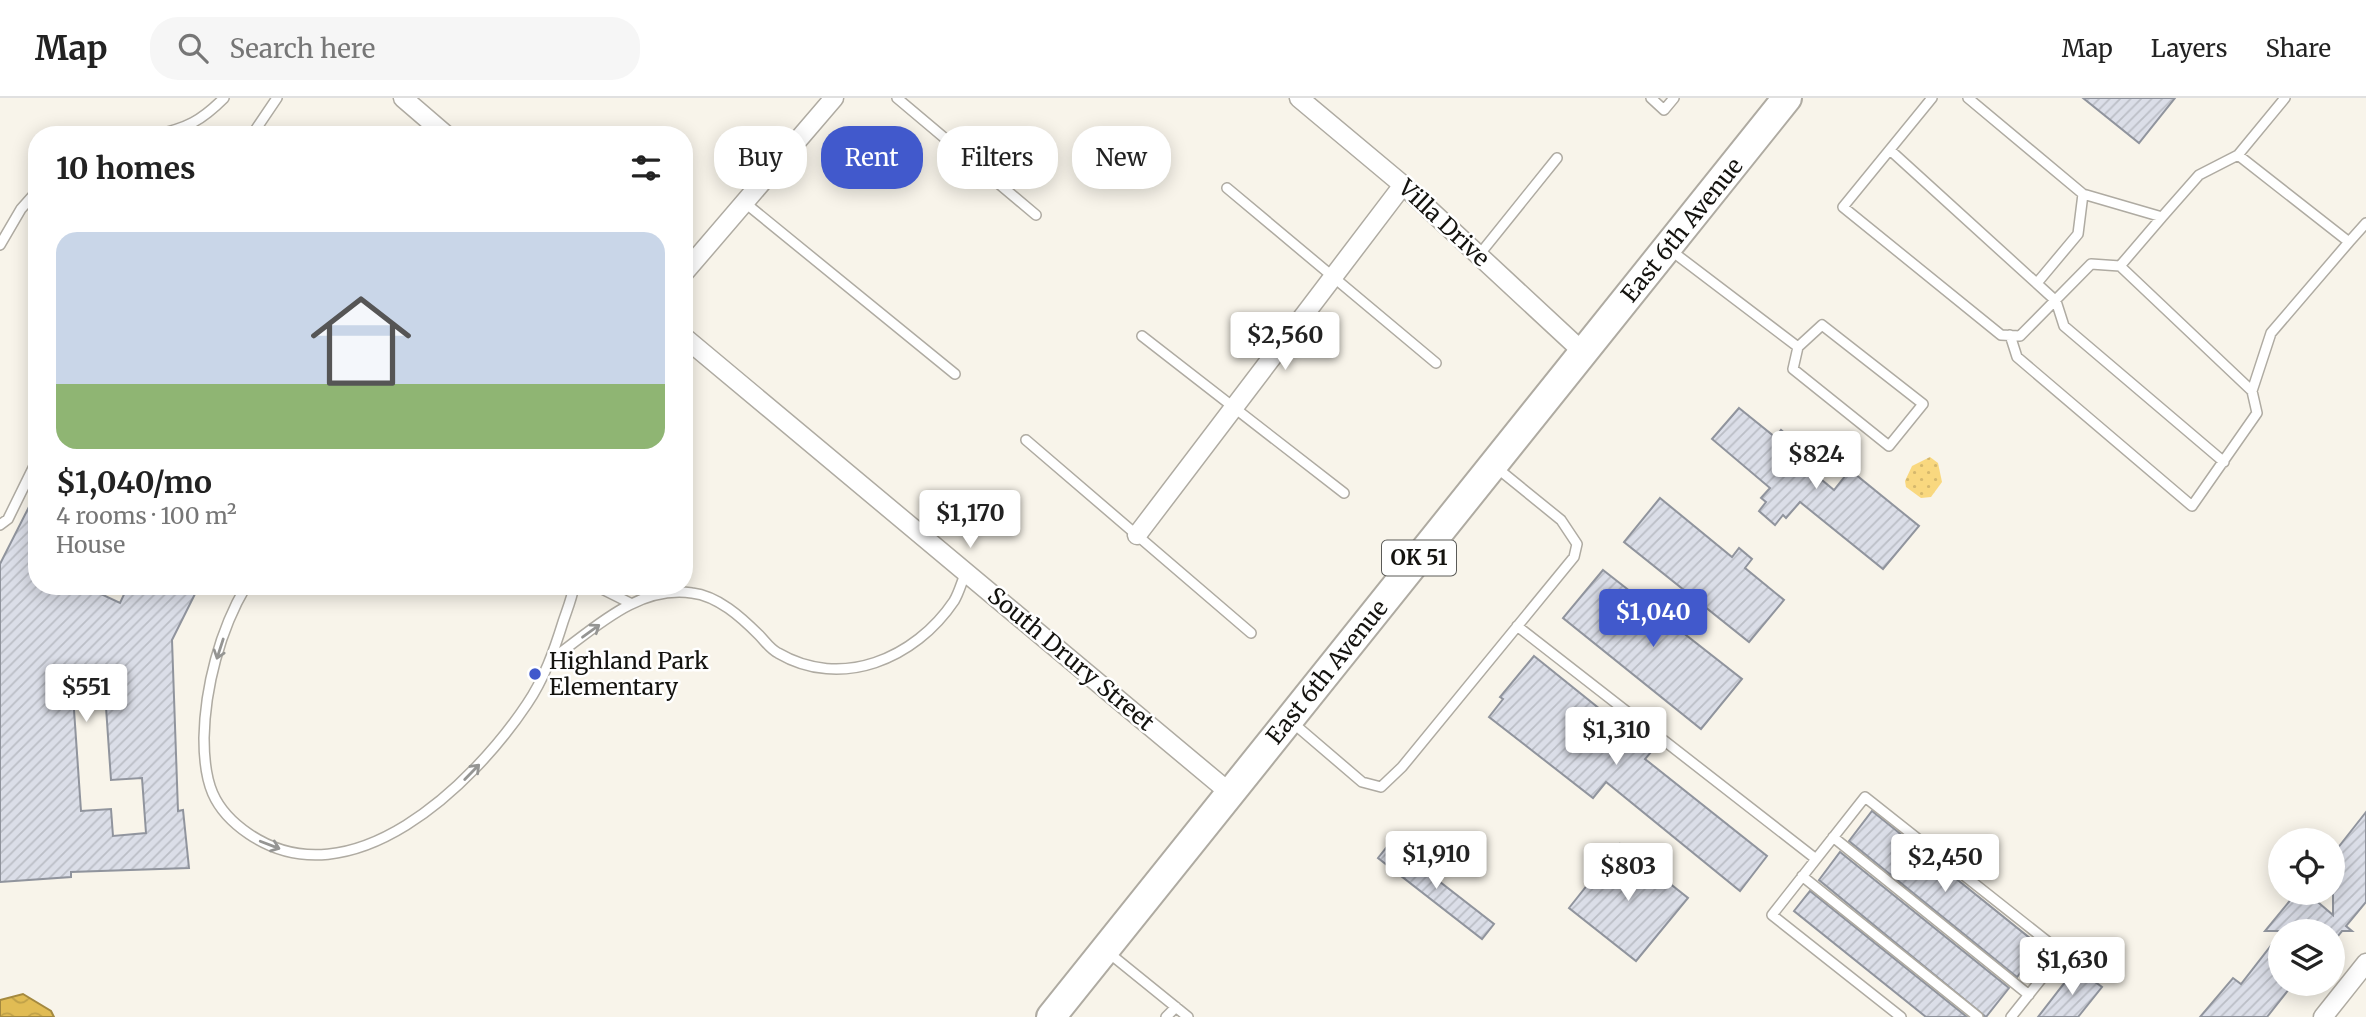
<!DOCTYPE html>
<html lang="en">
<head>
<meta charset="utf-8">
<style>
  :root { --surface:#fff; --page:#f6f6f6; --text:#222; --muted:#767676; --line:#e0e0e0; --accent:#4159cc }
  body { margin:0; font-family:Merriweather,serif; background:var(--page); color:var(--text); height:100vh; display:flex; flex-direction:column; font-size:26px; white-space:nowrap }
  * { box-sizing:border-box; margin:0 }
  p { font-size:23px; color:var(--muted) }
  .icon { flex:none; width:38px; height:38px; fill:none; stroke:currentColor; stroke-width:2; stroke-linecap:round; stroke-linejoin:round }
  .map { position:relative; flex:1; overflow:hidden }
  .drawer { position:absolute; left:28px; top:28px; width:665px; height:469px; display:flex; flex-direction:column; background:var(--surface); border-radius:28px; box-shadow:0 4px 18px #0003 }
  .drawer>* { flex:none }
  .top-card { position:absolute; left:714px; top:28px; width:665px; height:63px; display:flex; gap:14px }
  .tools { position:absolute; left:2268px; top:730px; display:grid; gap:14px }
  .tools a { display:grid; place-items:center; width:77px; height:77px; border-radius:50%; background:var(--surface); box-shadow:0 4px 18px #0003; font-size:35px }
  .price { position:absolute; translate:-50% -60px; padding:0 16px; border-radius:7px; background:#fff; color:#222; font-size:23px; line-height:46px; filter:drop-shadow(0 2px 4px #0008) }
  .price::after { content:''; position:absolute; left:50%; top:42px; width:21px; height:16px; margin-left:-10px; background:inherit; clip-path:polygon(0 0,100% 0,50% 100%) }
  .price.on { background:var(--accent); color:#fff }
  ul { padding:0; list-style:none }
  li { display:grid; align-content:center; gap:14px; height:371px; padding:0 28px }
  li span { display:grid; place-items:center; height:217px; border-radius:21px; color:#555 }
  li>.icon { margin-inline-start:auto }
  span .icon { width:126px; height:126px; fill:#fffc; stroke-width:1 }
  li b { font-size:30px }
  h2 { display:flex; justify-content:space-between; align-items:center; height:84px; padding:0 28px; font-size:30px }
  .pill { padding:0 24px; border-radius:28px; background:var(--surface); box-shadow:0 4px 18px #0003; font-size:24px; line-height:63px }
  .pill.on { background:var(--accent); color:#fff }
  header { display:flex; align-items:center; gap:42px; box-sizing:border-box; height:98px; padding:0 35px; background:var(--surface); border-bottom:2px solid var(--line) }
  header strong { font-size:33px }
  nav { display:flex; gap:38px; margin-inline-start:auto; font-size:24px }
  .search { width:490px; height:63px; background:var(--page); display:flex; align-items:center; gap:18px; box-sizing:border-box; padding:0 24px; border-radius:28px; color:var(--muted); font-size:26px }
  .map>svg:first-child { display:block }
  .park { fill:url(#park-dots) }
  .water { fill:url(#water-waves); stroke:#a4893f; stroke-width:2 }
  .building { fill:url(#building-hatch); stroke:#90949d; stroke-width:2; fill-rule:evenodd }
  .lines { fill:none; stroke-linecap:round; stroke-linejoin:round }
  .lane-casing { stroke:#afaba2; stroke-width:12 }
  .street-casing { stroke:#afaba2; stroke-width:21 }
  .primary-casing { stroke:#afaba2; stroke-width:32 }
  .lane { stroke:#fff; stroke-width:9 }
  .street { stroke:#fff; stroke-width:18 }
  .primary { stroke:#fff; stroke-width:28 }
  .oneway { stroke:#959593 }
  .poi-dot { fill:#4159cc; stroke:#fff; stroke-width:2.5 }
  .labels { text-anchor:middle; stroke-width:5; stroke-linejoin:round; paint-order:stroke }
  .shield { fill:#fff; stroke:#5a5a57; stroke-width:2 }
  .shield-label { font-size:21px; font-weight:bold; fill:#14130f }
  .street-label { font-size:23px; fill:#14130f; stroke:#fff }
  .poi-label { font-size:23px; fill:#14130f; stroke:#fff; text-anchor:start }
</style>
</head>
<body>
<header>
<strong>Map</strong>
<div class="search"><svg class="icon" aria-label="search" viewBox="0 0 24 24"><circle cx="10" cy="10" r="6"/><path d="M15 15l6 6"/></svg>Search here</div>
<nav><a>Map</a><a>Layers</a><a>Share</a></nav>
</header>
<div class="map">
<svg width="2366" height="919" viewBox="0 0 2366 919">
  <defs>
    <pattern id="park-dots" width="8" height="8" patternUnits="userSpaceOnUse" patternTransform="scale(1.75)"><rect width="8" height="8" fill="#f9d87f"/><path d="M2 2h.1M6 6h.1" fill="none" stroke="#d5b86d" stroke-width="1.8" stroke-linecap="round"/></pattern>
    <pattern id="water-waves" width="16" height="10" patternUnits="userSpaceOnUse" patternTransform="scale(1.75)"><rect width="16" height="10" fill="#e1bc54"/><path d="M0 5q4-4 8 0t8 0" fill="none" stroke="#c0a148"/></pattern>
    <pattern id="building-hatch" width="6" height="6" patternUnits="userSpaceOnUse" patternTransform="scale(1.75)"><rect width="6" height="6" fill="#dbdee8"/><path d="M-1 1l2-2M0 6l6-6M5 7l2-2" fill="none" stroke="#bbbec6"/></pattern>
  </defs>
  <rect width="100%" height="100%" fill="#f8f4ea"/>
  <!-- park -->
  <path class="park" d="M1930,359L1938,365L1942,384L1931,399L1921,400L1906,389L1905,383L1912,368Z"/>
  <!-- water -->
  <path class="water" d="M23,896L51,913L54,919H0V902Z"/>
  <!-- building -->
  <path class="building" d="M2083,0H2175L2139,45Z
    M1739,310L1775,339L1781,332L1795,344L1787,353L1834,392L1850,372L1919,428L1883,471L1800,404L1786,420L1783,417L1775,427L1759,413L1766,404L1761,400L1770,390L1712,341Z
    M37,393V488H84L120,505L128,488H199L172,542L178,713L183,712L189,770L71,774V779L0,784V466ZM104,580L111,682L142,680L146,735L113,738L111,711L81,713L72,583Z
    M1660,400L1732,459L1739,450L1752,461L1745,470L1784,502L1749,544L1624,444Z
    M1603,472L1742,581L1701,631L1563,520Z
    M1534,558L1652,653L1645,661L1767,758L1740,793L1606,684L1593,700L1489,619L1503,601L1500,599Z
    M1872,713L2041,849L2017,879L1849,743Z
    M2366,714V804L2346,828L2352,833H2342L2333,844V833H2265L2297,794H2306L2333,817V756Z
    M1390,745L1494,826L1482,841L1378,760Z
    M1620,746L1688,800L1636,863L1569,810Z
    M1840,754L2009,890L1986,919L1819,782Z
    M1810,793L1967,919H1926L1794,813Z
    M2280,836V886H2293L2267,919H2200L2233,880L2241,886Z
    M2076,870L2102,889L2078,919H2038Z"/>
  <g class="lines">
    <defs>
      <path id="lane" d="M897,0L1036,117
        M1651,0L1664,12L1674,0
        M1932,0L1843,109L2001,237L2020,238L2091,166L2120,168L2162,119
        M1968,0L2083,96L2162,119L2199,77L2238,57L2285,0
        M155,37C187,30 201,23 224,0
        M252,37L277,0
        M1890,52L2056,203L2064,228L2224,364
        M2238,57L2349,144L2366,125
        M1227,90L1436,265
        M744,104L955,276
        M0,147L21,111L37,93
        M1669,151L1798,249
        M1479,157L1557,60
        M2037,185L2078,136L2083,96
        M1822,227L1923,306L1889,348L1793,271L1798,249Z
        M2010,237L2017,259L2192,408L2257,315L2252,293L2120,168
        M1142,238L1344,395
        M2252,293L2271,235L2349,144
        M1026,342L1251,535
        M0,427L8,421L37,362
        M246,488C220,532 205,589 204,640C204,684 212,711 249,736C351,805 473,687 527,606C544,581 554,553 563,524C567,512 572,500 574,488
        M596,488L630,505
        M1517,528L1816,761
        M552,561C594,531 637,487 692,495C718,498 741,519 759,537C765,543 770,551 778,555C841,592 915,561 954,503C959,495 962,483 966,474
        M1293,625L1362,684L1381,689L1402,669L1574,459L1577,446L1561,422L1497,370
        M1833,739L2029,897
        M1802,778L1978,919
        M1109,855L1188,919
        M1166,919L1176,909
        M1901,919L1772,817L1865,699L2062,855L2011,919"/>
      <path id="street" d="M403,0L446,37
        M1299,0L1403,87L1584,255
        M684,175L834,0
        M684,239L1230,695
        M1137,437L1403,87
        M2323,919L2366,865"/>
      <path id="primary" d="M1051,919L1787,0"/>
    </defs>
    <!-- lane casing -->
    <use href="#lane" class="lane-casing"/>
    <!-- street casing -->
    <use href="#street" class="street-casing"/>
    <!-- primary casing -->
    <use href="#primary" class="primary-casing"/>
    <!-- lane -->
    <use href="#lane" class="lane"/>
    <!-- street -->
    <use href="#street" class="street"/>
    <!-- primary -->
    <use href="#primary" class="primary"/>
  </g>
  <!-- one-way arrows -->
  <defs><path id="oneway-shaft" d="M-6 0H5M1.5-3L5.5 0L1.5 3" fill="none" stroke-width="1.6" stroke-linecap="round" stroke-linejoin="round" transform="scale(1.75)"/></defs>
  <g class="oneway">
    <use href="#oneway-shaft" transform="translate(591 533) rotate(-36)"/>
    <use href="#oneway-shaft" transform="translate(220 551) rotate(108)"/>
    <use href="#oneway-shaft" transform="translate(472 674) rotate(-46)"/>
    <use href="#oneway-shaft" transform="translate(270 747) rotate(21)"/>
  </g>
  <!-- markers -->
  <circle class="poi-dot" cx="535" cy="576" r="7"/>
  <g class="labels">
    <!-- shield labels -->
    <rect class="shield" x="1382" y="442.5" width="74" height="35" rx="5"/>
    <g class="shield-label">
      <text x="1419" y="467">OK 51</text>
    </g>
    <!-- street labels -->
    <g class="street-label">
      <text transform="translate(1444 125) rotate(43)" y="8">Villa Drive</text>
      <text transform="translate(1682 132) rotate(-51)" y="8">East 6th Avenue</text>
      <text transform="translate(1071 561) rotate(40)" y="8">South Drury Street</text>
      <text transform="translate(1327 574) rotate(-51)" y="8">East 6th Avenue</text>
    </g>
    <!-- poi labels -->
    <g class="poi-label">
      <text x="549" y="571">Highland Park<tspan x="549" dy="26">Elementary</tspan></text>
    </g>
  </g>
</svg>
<div class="tools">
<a><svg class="icon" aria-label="locate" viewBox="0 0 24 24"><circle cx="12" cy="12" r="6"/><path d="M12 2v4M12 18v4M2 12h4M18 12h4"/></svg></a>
<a><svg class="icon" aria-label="layers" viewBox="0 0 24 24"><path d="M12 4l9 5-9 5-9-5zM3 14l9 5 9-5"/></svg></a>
</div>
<b class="price" style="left:1285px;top:274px">$2,560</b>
<b class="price" style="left:1816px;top:393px">$824</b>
<b class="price" style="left:970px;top:452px">$1,170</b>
<b class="price on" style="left:1653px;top:551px">$1,040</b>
<b class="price" style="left:86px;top:626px">$551</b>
<b class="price" style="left:1616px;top:669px">$1,310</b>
<b class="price" style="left:1436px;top:793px">$1,910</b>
<b class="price" style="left:1945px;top:796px">$2,450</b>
<b class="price" style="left:1628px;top:805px">$803</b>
<b class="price" style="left:2072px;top:899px">$1,630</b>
<div class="top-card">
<a class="pill">Buy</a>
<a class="pill on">Rent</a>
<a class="pill">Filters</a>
<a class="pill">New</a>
</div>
<section class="drawer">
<h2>10 homes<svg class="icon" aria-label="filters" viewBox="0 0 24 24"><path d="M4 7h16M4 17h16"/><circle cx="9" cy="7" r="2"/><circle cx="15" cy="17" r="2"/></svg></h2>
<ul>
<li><span style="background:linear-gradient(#c9d6e8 70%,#8fb573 0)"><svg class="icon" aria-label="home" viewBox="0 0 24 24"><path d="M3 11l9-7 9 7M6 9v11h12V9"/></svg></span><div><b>$1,040/mo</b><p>4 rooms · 100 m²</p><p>House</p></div></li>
</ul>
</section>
</div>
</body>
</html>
